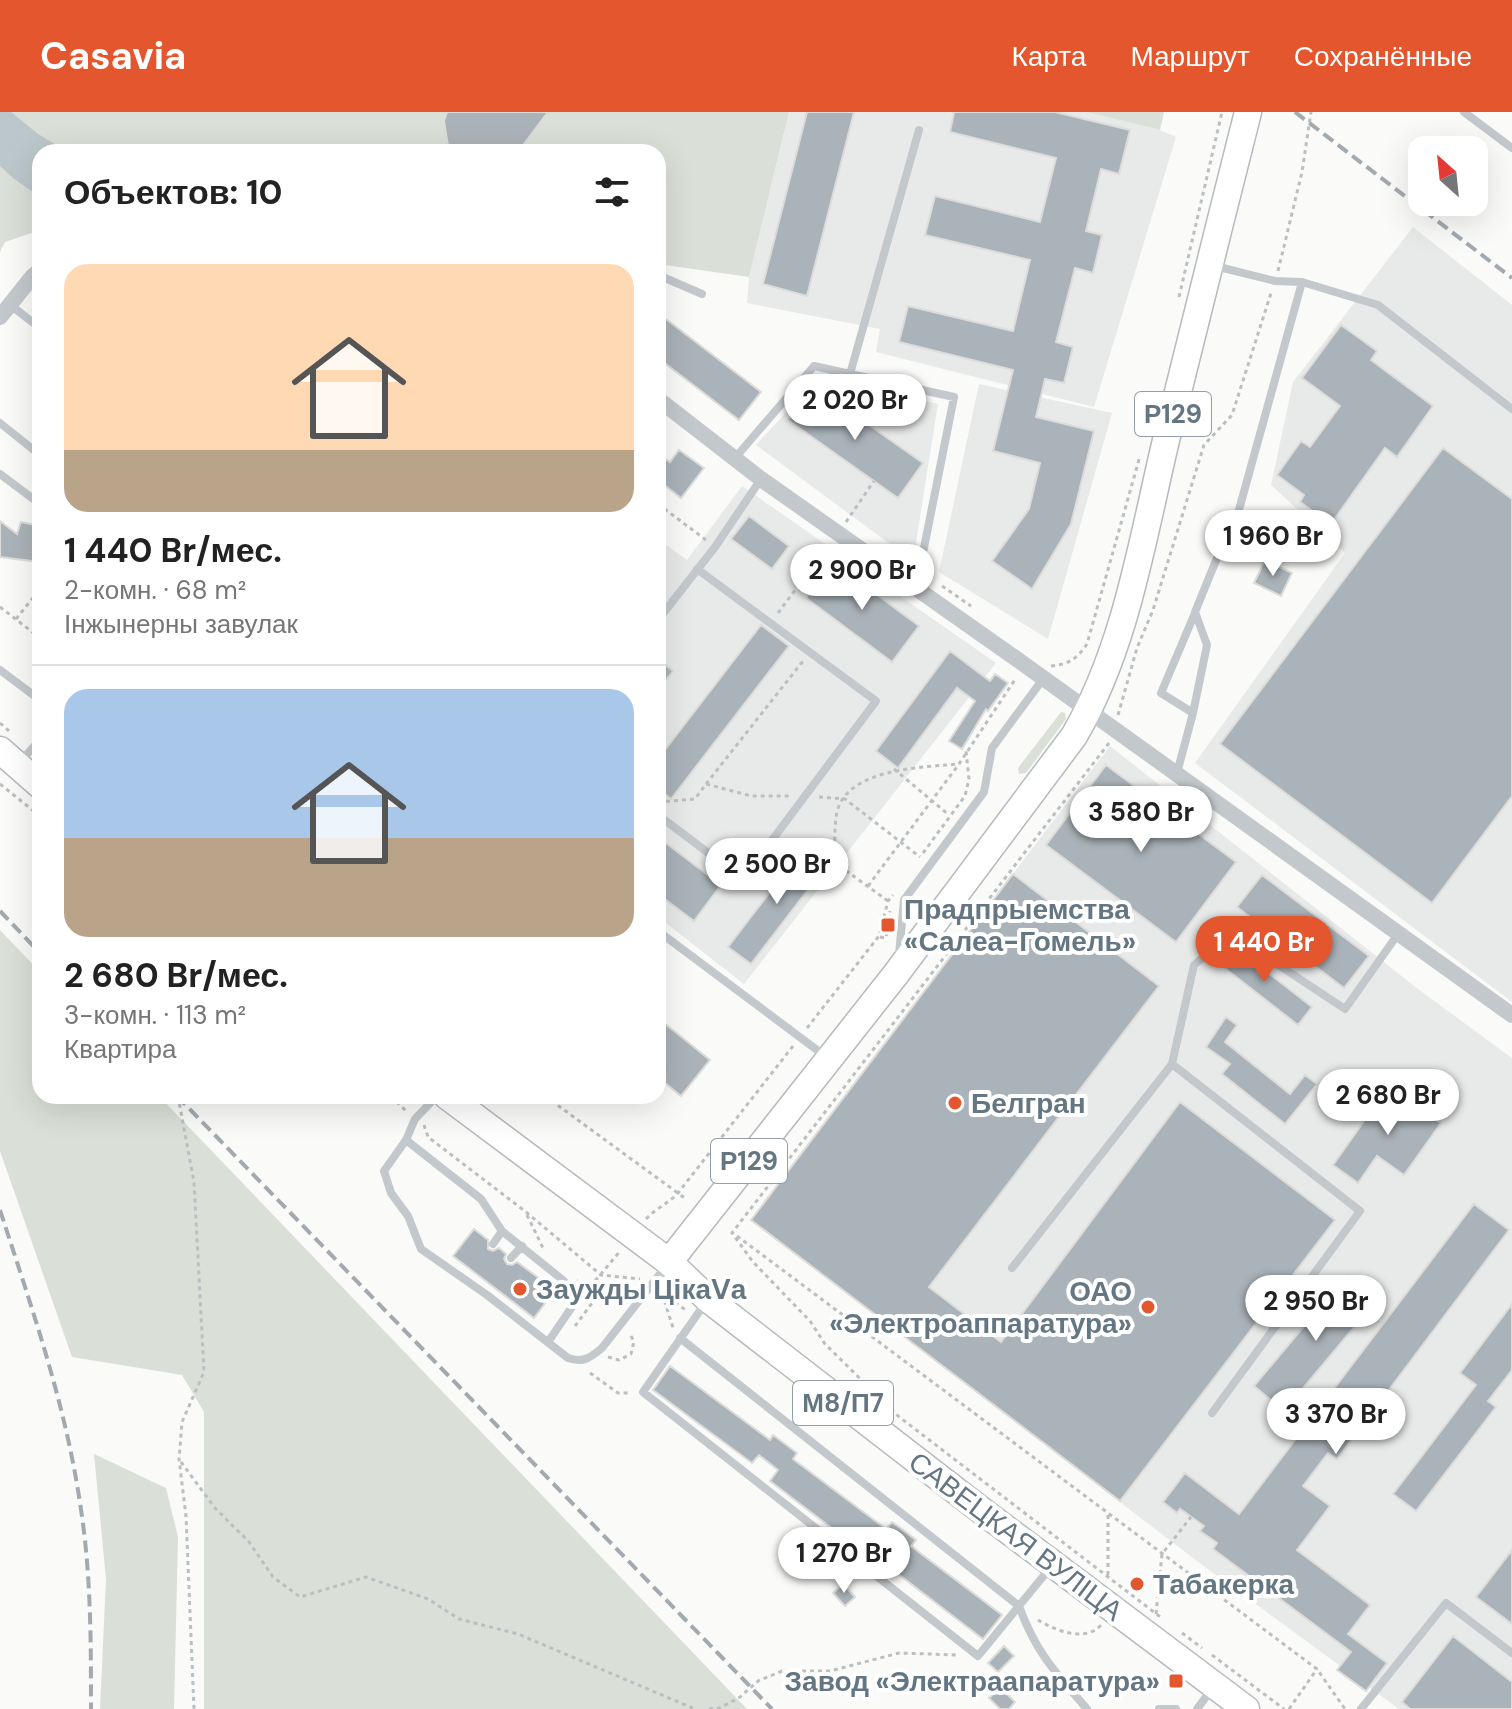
<!DOCTYPE html>
<html lang="ru">
<head>
<meta charset="utf-8">
<style>
  :root { --surface:#fff; --page:#f2f2f2; --text:#222; --muted:#767676; --line:#e0e0e0; --accent:#e4572e }
  body { margin:0; font-family:"DM Sans",sans-serif; background:var(--page); color:var(--text); height:100vh; display:flex; flex-direction:column; font-size:30px; white-space:nowrap }
  * { box-sizing:border-box; margin:0 }
  p { font-size:26px; color:var(--muted) }
  .icon { flex:none; width:44px; height:44px; fill:none; stroke:currentColor; stroke-width:2; stroke-linecap:round; stroke-linejoin:round }
  .map { position:relative; flex:1; overflow:hidden }
  .panel { position:absolute; left:32px; top:32px; width:634px; height:960px; display:flex; flex-direction:column; background:var(--surface); border-radius:24px; box-shadow:0 8px 32px #0002 }
  .panel>* { flex:none }
  .needle { width:52px; rotate:333deg }
  .controls { position:absolute; left:1408px; top:24px; display:grid; gap:16px }
  .controls a { display:grid; place-items:center; width:80px; height:80px; border-radius:16px; background:var(--surface); box-shadow:0 8px 32px #0002; font-size:40px }
  .price { position:absolute; translate:-50% -68px; padding:0 18px; border-radius:28px; background:#fff; color:#222; font-size:26px; line-height:52px; filter:drop-shadow(0 2px 4px #0008) }
  .price::after { content:''; position:absolute; left:50%; top:48px; width:24px; height:18px; margin-left:-12px; background:inherit; clip-path:polygon(0 0,100% 0,50% 100%) }
  .price.current { background:var(--accent); color:#fff }
  ul { padding:0; list-style:none }
  li { display:grid; align-content:center; gap:16px; height:424px; padding:0 32px }
  li+li { border-top:2px solid var(--line) }
  li span { display:grid; place-items:center; height:248px; border-radius:24px; color:#555 }
  li>.icon { margin-inline-start:auto }
  span .icon { width:144px; height:144px; fill:#fffc; stroke-width:1 }
  li b { font-size:34px }
  h2 { display:flex; justify-content:space-between; align-items:center; height:96px; padding:0 32px; font-size:34px }
  header { display:flex; align-items:center; gap:48px; box-sizing:border-box; height:112px; padding:0 40px; background:var(--accent); color:#fff }
  header strong { font-size:38px }
  nav { display:flex; gap:44px; margin-inline-start:auto; font-size:28px }
  .map>svg:first-child { display:block }
  .built { fill:#e8e9e9 }
  .green { fill:#dadfd7 }
  .water { fill:#bbc7cb }
  .building { fill:#aab3b9; stroke:#dcdcda; stroke-width:2 }
  .lines { fill:none; stroke-linecap:round; stroke-linejoin:round }
  .primary-casing { stroke:#b5babe; stroke-width:29 }
  .path { stroke:#bbbfc2; stroke-width:3; stroke-dasharray:4 4; stroke-linecap:butt }
  .service { stroke:#c3c8cc; stroke-width:8 }
  .minor { stroke:#c3c8cc; stroke-width:16 }
  .primary { stroke:#fff; stroke-width:26 }
  .rail { stroke:#a2aab0; stroke-width:4; stroke-dasharray:12 6; stroke-linecap:butt }
  .poi-dot { fill:#e4572e; stroke:#fff; stroke-width:3 }
  .labels { text-anchor:middle; stroke-width:8; stroke-linejoin:round; paint-order:stroke }
  .shield { fill:#fff; stroke:#939fa8; stroke-width:2 }
  .shield-label { font-size:26px; font-weight:bold; fill:#657683 }
  .poi-label { font-size:28px; font-weight:bold; fill:#657683; stroke:#fff; text-anchor:start }
  .street-label { font-size:28px; fill:#657683; stroke:#fff }
</style>
</head>
<body>
<header>
<strong>Casavia</strong>
<nav><a>Карта</a><a>Маршрут</a><a>Сохранённые</a></nav>
</header>
<div class="map">
<svg width="1512" height="1597" viewBox="0 0 1512 1597">
  <rect width="100%" height="100%" fill="#fafaf8"/>
  <!-- built -->
  <path class="built" d="M789,0H1087L1160,18L1176,25L1094,295L876,240L880,217L747,191L749,165Z
    M1413,115L1512,193V890L1195,651L1345,441L1271,373L1293,270Z
    M819,265L938,292L913,449L756,333Z
    M979,272L1112,301L1048,527L939,460Z
    M742,374L996,551L744,872L658,805V427L687,448Z
    M1110,634L1418,877L1512,946V1597H1399L1201,1452L892,1216L929,1175L1159,875L1013,762Z"/>
  <!-- green -->
  <path class="green" d="M0,0H789L749,165L658,152V40H40V118L5,130L0,140Z
    M1087,0H1164L1160,18Z
    M1061,600L1065,601L1066,607L1026,661L1019,662L1018,656Z
    M0,818L40,860V984H159L747,1597H204V1300L182,1263L72,1245L0,1039Z
    M94,1342L166,1376L178,1425L174,1597H100L106,1467Z"/>
  <!-- water -->
  <path class="water" d="M0,0H11L38,22L68,40H40V85L13,66L0,54Z"/>
  <!-- building -->
  <path class="building" d="M447,0H548L518,40H449L444,9Z
    M807,0H854L807,184L763,172Z
    M954,0H1055L1130,18L1119,62L1101,57L1086,119L1102,123L1093,161L1075,156L1056,230L1073,235L1064,271L1045,267L1036,305L1094,319L1071,412L1032,477L992,449L1029,397L1040,351L993,339L1013,258L899,230L908,194L1013,219L1030,148L925,123L935,84L1040,110L1056,46L950,20Z
    M658,201L761,280L739,308L658,246Z
    M1341,213L1377,239L1371,248L1433,294L1397,345L1385,336L1331,412L1300,390L1304,383L1277,363L1301,329L1310,335L1340,294L1302,266Z
    M812,273L923,351L898,386L788,308Z
    M1443,336L1512,387V684L1432,791L1220,632Z
    M679,338L704,356L681,386L658,368V351L663,345L670,350Z
    M749,404L789,434L772,457L731,427Z
    M0,409L17,422L21,410L40,414V450L0,445Z
    M1265,448L1292,461L1281,484L1254,471Z
    M833,450L919,514L892,550L806,486Z
    M761,513L789,534L671,687L658,677V647Z
    M950,539L990,569L995,562L1008,571L988,599L986,597L962,637L949,629L975,589L957,576L898,656L876,639Z
    M658,547L673,559L658,578Z
    M1106,653L1236,750L1176,830L1046,733Z
    M658,725L721,773L694,809L658,782Z
    M803,737L826,754L751,852L728,835Z
    M1013,762L1159,874L929,1175L1001,1230L1180,990L1335,1108L1120,1389L751,1108Z
    M1262,763L1369,844L1344,876L1237,795Z
    M1231,832L1312,895L1298,913L1217,850Z
    M1226,905L1237,913L1225,930L1290,982L1305,963L1317,972L1285,1012L1222,962L1230,952L1206,935Z
    M664,911L710,948L681,984L658,965V919Z
    M1389,974L1441,1011L1404,1063L1377,1044L1358,1071L1333,1053Z
    M1474,1092L1509,1118L1337,1347L1328,1341L1303,1374L1330,1394L1297,1438L1370,1493L1348,1522L1387,1551L1366,1579L1337,1558L1351,1540L1213,1437L1217,1431L1200,1419L1204,1414L1180,1397L1177,1401L1163,1390L1185,1361L1239,1402Z
    M474,1117L488,1128V1137L493,1139L499,1136L506,1142L504,1147L507,1152L512,1153L517,1150L555,1178L534,1206L453,1144Z
    M1347,1163L1377,1188L1284,1299L1254,1274Z
    M1512,1192V1258L1488,1289L1496,1295L1416,1399L1393,1382L1476,1273L1460,1261Z
    M670,1254L770,1328L773,1323L797,1341L793,1347L886,1417L892,1410L916,1428L911,1434L1002,1503L983,1527L889,1455L897,1445L877,1429L867,1443L770,1369L778,1358L759,1343L752,1351L653,1278Z
    M1512,1438V1512L1476,1485Z
    M843,1472L855,1485L845,1494L833,1481Z
    M1453,1524L1512,1570V1597H1410L1402,1590Z
    M1004,1534L1014,1544L998,1560L988,1551Z
    M1000,1575L1015,1590L1009,1597H1000L989,1586Z"/>
  <g class="lines">
    <defs>
      <path id="primary" d="M0,638L40,673
        M447,984L669,1150L708,1187L977,1395L1246,1597
        M669,1150L896,862L1074,624C1127,534 1143,423 1167,324C1193,216 1221,108 1248,0"/>
    </defs>
    <!-- primary casing -->
    <use href="#primary" class="primary-casing"/>
    <!-- path -->
    <path class="path" d="M1278,159L1302,60L1311,0
      M1179,185L1222,0
      M658,392L706,428
      M846,410L874,369
      M942,474L971,494
      M0,495L40,526
      M778,501L828,434
      M16,507L40,477
      M1051,554C1069,552 1077,547 1087,532L1140,344
      M1118,603L1137,536L1153,498L1204,333L1232,303L1272,178
      M0,611L9,619
      M1109,631L732,1121L753,1150L810,1209L825,1232L898,1304L1163,1507
      M894,657L949,703
      M0,672L40,704
      M706,672L803,549
      M819,685L845,687L920,745
      M658,690L695,687L706,672L751,684H792
      M923,741L965,684L969,667L966,639
      M868,774L959,652L1016,566
      M888,789L834,750C835,734 834,716 837,700C847,656 925,655 959,652
      M880,825L886,826L890,799
      M807,916L879,824L888,789L893,783
      M178,984L194,1070L204,1260L182,1310L179,1347L186,1404L194,1597
      M391,984L406,999
      M545,984L686,1087
      M424,1013L428,1025L526,1100L601,1163L640,1167
      M527,1103L543,1136
      M646,1107C656,1096 668,1092 678,1081L793,934
      M737,1124L1317,1557L1345,1597
      M585,1181L621,1138
      M662,1181L687,1199
      M662,1181L674,1219
      M575,1214L598,1183L577,1168
      M608,1245L619,1248L631,1242L634,1229L629,1221
      M590,1261L618,1281H631
      M181,1350L215,1396L249,1430L273,1465L300,1485L366,1465L428,1487L459,1507L518,1522L695,1597
      M1108,1463V1403
      M1156,1502L1162,1442L1191,1405
      M1038,1508C1055,1518 1085,1531 1101,1513
      M1182,1521L1202,1536
      M1212,1543L1284,1597
      M709,1597L720,1596L740,1585L758,1569L782,1559H830L899,1541L958,1543
      M1289,1597L1317,1557"/>
    <!-- service -->
    <path class="service" d="M1464,0L1512,36
      M1211,153L1275,169L1302,170L1232,423
      M658,163L702,182
      M1302,170L1378,193L1512,297
      M9,192L40,216
      M850,262L919,18
      M0,311L40,343
      M735,346L814,254L954,285L916,476
      M0,362L40,392
      M658,508L715,435L761,367
      M0,558L40,588
      M1193,601L1161,581L1195,501
      M19,651L40,628
      M1177,661L1193,601L1207,533L1195,500L1217,446
      M658,703L743,767L876,589L697,457
      M658,819L825,944
      M899,843L904,788L984,680L992,636L1043,567
      M1172,952L1360,1099L1212,1301
      M437,984L415,1007L406,1028L384,1059L391,1081L408,1104L421,1137L487,1183L568,1246C583,1251 590,1246 602,1236L667,1153
      M406,1028L481,1087L502,1119L564,1169L576,1189L548,1230
      M493,1132L502,1119
      M511,1146L522,1134
      M1012,1156L1172,952L1194,853L1232,822L1345,897L1398,822
      M706,1190L643,1280L978,1544L1050,1456
      M680,1226L1019,1494C1036,1541 1056,1561 1087,1597
      M1159,1597H1176
      M1197,1597L1212,1577
      M1361,1597L1446,1491L1512,1541"/>
    <!-- minor -->
    <path class="minor" d="M0,205L32,165L40,158
      M658,287L761,367L1025,553L1512,903"/>
    <!-- primary -->
    <use href="#primary" class="primary"/>
    <!-- rail -->
    <path class="rail" d="M1295,0L1512,166
      M0,799L40,841
      M177,984L772,1597
      M0,1098C31,1194 65,1290 80,1391C91,1459 91,1528 91,1597"/>
  </g>
  <!-- markers -->
  <g class="poi-dot">
    <rect x="880" y="805" width="16" height="16" rx="4"/>
    <circle cx="955" cy="991" r="8"/>
    <circle cx="520" cy="1177" r="8"/>
    <circle cx="1148" cy="1195" r="8"/>
    <circle cx="1137" cy="1472" r="8"/>
    <rect x="1168" y="1561" width="16" height="16" rx="4"/>
  </g>
  <g class="labels">
    <!-- shield labels -->
    <g class="shield">
      <rect x="1135" y="280" width="76" height="44" rx="6"/>
      <rect x="711" y="1027" width="76" height="44" rx="6"/>
      <rect x="793" y="1269" width="100" height="44" rx="6"/>
    </g>
    <g class="shield-label">
      <text x="1173" y="311">Р129</text>
      <text x="749" y="1058">Р129</text>
      <text x="843" y="1300">М8/П7</text>
    </g>
    <!-- poi labels -->
    <g class="poi-label">
      <text x="904" y="807">Прадпрыемства<tspan x="904" dy="32">«Салеа-Гомель»</tspan></text>
      <text x="971" y="1001">Белгран</text>
      <text x="536" y="1187">Заужды ЦікаVа</text>
      <text x="1132" y="1189" text-anchor="end">ОАО<tspan x="1132" dy="32">«Электроаппаратура»</tspan></text>
      <text x="1153" y="1482">Табакерка</text>
      <text x="1160" y="1579" text-anchor="end">Завод «Электраапаратура»</text>
    </g>
    <!-- street labels -->
    <g class="street-label">
      <text transform="translate(1016 1424) rotate(37)" y="10">САВЕЦКАЯ ВУЛІЦА</text>
    </g>
  </g>
</svg>
<div class="controls">
<a><svg class="needle" viewBox="-14 -14 28 28"><path d="M0-13l5 13h-10z" fill="#e53935"/><path d="M0 13l5-13h-10z" fill="#767676"/></svg></a>
</div>
<b class="price" style="left:855px;top:330px">2 020 Br</b>
<b class="price" style="left:1273px;top:466px">1 960 Br</b>
<b class="price" style="left:862px;top:500px">2 900 Br</b>
<b class="price" style="left:1141px;top:742px">3 580 Br</b>
<b class="price" style="left:777px;top:794px">2 500 Br</b>
<b class="price current" style="left:1264px;top:872px">1 440 Br</b>
<b class="price" style="left:1388px;top:1025px">2 680 Br</b>
<b class="price" style="left:1316px;top:1231px">2 950 Br</b>
<b class="price" style="left:1336px;top:1344px">3 370 Br</b>
<b class="price" style="left:844px;top:1483px">1 270 Br</b>
<section class="panel">
<h2>Объектов: 10<svg class="icon" aria-label="filters" viewBox="0 0 24 24"><path d="M4 7h16M4 17h16"/><circle cx="9" cy="7" r="2"/><circle cx="15" cy="17" r="2"/></svg></h2>
<ul>
<li><span style="background:linear-gradient(#ffd9b3 75%,#b9a48a 0)"><svg class="icon" aria-label="home" viewBox="0 0 24 24"><path d="M3 11l9-7 9 7M6 9v11h12V9"/></svg></span><div><b>1 440 Br/мес.</b><p>2-комн. · 68 m²</p><p>Інжынерны завулак</p></div></li>
<li><span style="background:linear-gradient(#a9c7e8 60%,#b9a48a 0)"><svg class="icon" aria-label="home" viewBox="0 0 24 24"><path d="M3 11l9-7 9 7M6 9v11h12V9"/></svg></span><div><b>2 680 Br/мес.</b><p>3-комн. · 113 m²</p><p>Квартира</p></div></li>
</ul>
</section>
</div>
</body>
</html>
